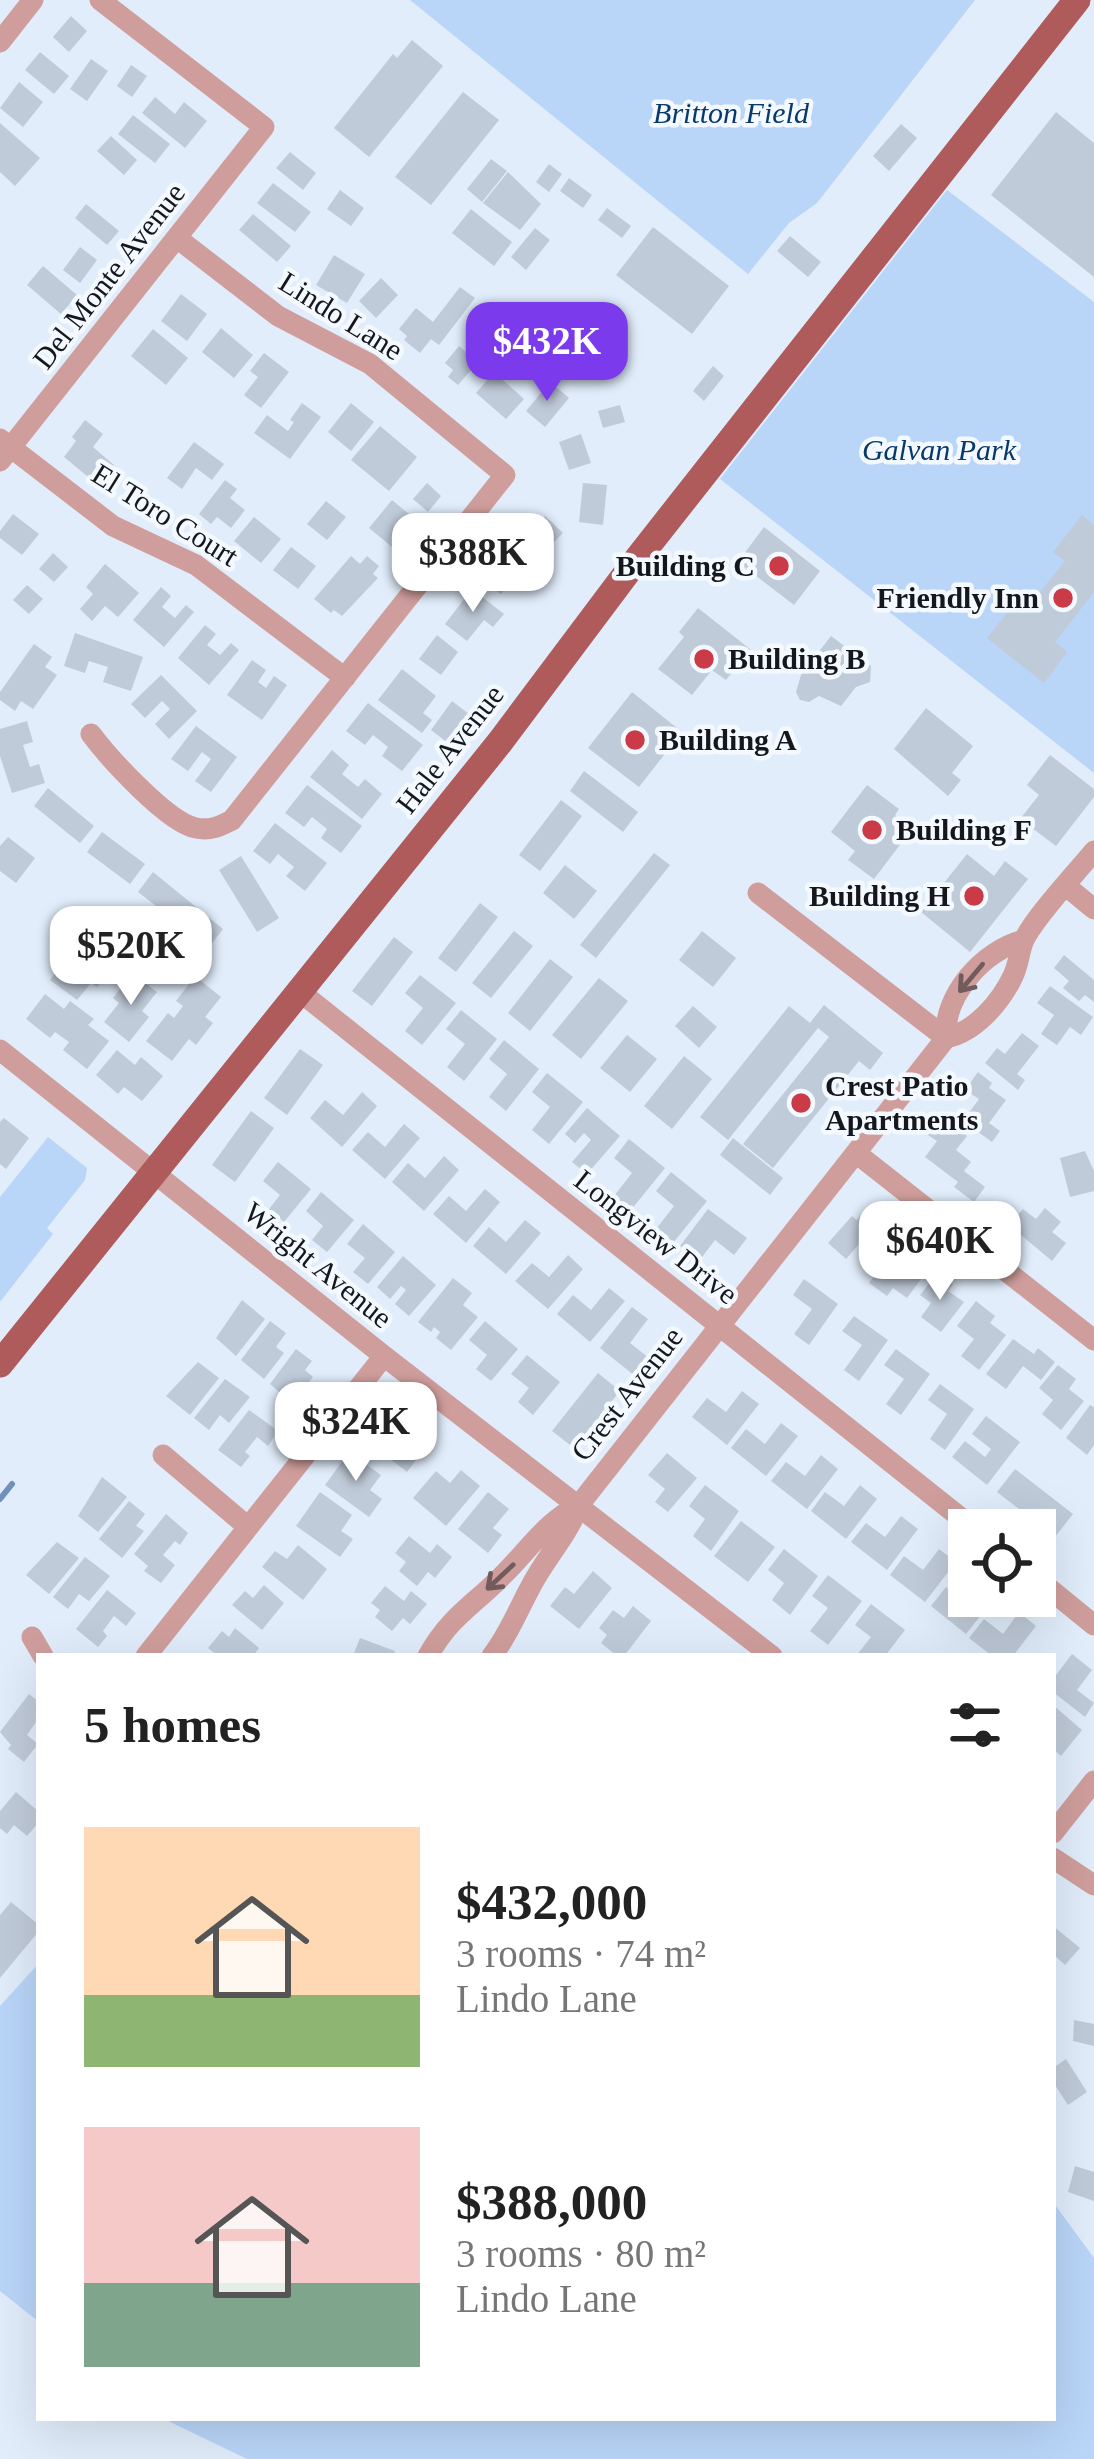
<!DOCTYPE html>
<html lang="en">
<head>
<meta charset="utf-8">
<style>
  :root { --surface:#fff; --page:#f6f6f6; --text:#222; --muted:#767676; --accent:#7c3aed }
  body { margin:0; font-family:Georgia,serif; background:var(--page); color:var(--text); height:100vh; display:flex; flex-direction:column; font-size:45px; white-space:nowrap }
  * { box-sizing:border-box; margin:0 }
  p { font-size:39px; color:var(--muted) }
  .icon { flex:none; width:66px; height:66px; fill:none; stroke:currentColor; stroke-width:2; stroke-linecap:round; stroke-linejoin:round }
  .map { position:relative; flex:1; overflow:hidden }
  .panel { position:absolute; left:36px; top:1653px; width:1020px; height:768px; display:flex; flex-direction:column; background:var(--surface); border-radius:0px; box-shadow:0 12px 48px #0002 }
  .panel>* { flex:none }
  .fabs { position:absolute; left:948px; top:1509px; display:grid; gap:24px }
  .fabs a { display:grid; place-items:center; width:108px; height:108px; border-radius:0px; background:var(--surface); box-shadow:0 12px 48px #0002; font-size:60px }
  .price { position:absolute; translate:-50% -102px; padding:0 27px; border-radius:24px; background:#fff; color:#222; font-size:39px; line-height:78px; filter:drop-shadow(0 3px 6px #0008) }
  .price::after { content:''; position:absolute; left:50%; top:72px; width:36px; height:27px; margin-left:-18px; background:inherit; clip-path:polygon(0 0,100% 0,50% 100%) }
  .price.selected { background:var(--accent); color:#fff }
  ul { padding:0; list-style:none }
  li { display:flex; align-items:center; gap:36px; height:300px; padding:0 48px }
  li span { display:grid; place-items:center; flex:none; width:336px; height:240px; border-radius:0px; color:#555 }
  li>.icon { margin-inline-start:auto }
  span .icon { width:144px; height:144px; fill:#fffc; stroke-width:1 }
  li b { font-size:51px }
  h2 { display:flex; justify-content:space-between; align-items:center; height:144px; padding:0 48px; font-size:51px }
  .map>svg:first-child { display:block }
  .green { fill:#b9d5f8 }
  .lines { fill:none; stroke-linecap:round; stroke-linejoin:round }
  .stream { stroke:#7091b9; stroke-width:6 }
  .building { fill:#c0cbd9 }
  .minor { stroke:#cf9e9c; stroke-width:21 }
  .major { stroke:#af5a5b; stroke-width:27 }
  .oneway { stroke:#725b5c }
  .poi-dot { fill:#ca3a47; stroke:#f4f9ff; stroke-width:4.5 }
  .labels { text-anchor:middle; stroke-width:9; stroke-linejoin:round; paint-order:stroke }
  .park-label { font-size:30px; font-style:italic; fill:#08396b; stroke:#f4f9ff }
  .street-label { font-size:30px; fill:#14181d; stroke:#f4f9ff }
  .poi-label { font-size:30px; font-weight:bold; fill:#14181d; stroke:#f4f9ff; text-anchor:start }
</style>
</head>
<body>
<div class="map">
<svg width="1094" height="2459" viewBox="0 0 1094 2459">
  <rect width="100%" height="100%" fill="#e1edfb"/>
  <!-- green -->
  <path class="green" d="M410,0H975L817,203L789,223L748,274Z
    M947,190L1094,302V773L720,479Z
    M48,1137L87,1168L85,1180L47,1228L53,1234L0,1302V1197Z
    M39,1963V2322L0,2291V2006Z
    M1053,2202L1094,2258V2459H247L162,2418H1053Z"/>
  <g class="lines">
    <!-- stream -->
    <path class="stream" d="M0,1499L12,1484"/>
  </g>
  <!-- building -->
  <path class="building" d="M71,16L87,31L69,52L53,37Z
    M412,40L443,66L369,157L334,128L393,54L397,58Z
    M40,52L69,76L54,94L25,70Z
    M91,59L108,71L87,101L70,89Z
    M131,65L147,76L132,97L117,86Z
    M19,82L43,102L23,127L0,108Z
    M463,92L499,120L431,205L395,177Z
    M155,97L175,114L184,102L207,121L185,148L142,113Z
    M1056,112L1094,143V277L991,195Z
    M133,115L170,144L155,163L118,134Z
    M0,123L40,158L15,186L0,172Z
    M901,124L917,138L889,171L873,156Z
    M111,136L137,160L124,175L97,151Z
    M290,152L316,173L303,190L276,168Z
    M491,159L507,171L482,202L467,189Z
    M549,164L562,174L549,192L536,182Z
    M508,172L541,204L520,230L483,203Z
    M569,178L592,195L583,208L560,191Z
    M273,183L311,212L295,232L257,203Z
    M340,190L364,208L351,226L327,209Z
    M86,204L119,231L107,245L75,218Z
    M607,208L631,226L622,238L598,220Z
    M471,209L512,242L494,266L452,233Z
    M253,214L291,246L277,262L239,230Z
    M653,227L729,286L692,334L616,275Z
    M535,228L550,240L526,270L511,257Z
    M790,236L821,262L808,277L777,251Z
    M80,247L97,260L80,283L63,270Z
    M334,255L365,274L347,303L316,285Z
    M43,266L77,295L61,314L27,285Z
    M381,278L398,295L376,318L359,301Z
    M460,287L475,298L439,345L431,339L420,353L404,340L407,336L399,329L416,308L433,322Z
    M181,294L207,314L187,341L161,321Z
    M221,328L253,355L234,378L202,352Z
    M153,329L188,358L166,385L131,356Z
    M459,346L478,362L458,385L448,377L453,370L445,363Z
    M264,353L289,372L261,408L244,395L258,377L250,371Z
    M713,366L724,376L704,401L693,391Z
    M494,372L524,399L506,419L476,393Z
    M550,382L569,398L545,427L526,411Z
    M302,403L321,417L290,459L254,433L267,415L288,431L294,422L290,420Z
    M351,403L374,422L351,451L328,432Z
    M620,405L625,422L603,428L598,411Z
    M85,420L103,434L93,447L114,465L98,485L64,457L76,441L72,437Z
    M380,426L417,457L389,491L351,460Z
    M581,434L591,463L569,470L559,442Z
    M194,442L224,464L212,480L196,468L182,489L167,478Z
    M225,480L237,489L230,498L245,510L231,528L217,517L211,524L199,514Z
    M427,483L441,496L428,512L413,499Z
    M583,483L607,485L603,525L579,522Z
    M392,500L421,524L398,552L369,528Z
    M326,501L346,517L327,540L307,524Z
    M13,514L39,534L22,555L0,538V531Z
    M1082,515L1094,525V592L1055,642L1067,652L1044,683L987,638L1014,604L1024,612L1065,561L1053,552Z
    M545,516L563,533L541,555L518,533L531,519L537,525Z
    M254,517L281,539L261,563L234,541Z
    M764,527L820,571L794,605L738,562Z
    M291,547L316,566L298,589L273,570Z
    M53,553L68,567L54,582L39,569Z
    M351,556L360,564L367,556L379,566L373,574L378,578L342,616L334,610L331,613L314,599Z
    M499,560L517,573L501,594L483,581Z
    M105,564L139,593L118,617L105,606L92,621L80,609L93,594L86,587Z
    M27,585L43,599L29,614L13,600Z
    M161,587L171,596L162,607L175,618L186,605L194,612L164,647L133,620Z
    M472,589L504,614L493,627L484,620L467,641L445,624Z
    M698,608L750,649L726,680L712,670L692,695L658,669L684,637L679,632Z
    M205,625L216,634L207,645L220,655L231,643L239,650L209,685L178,658Z
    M75,633L143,657L131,691L103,682L108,667L89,661L85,673L64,666Z
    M437,635L458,652L441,675L419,659Z
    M831,636L871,666L870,682L856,687L841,706L819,696L809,702L800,700L796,692L801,675Z
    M34,644L52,657L45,667L57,675L33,709L21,701L15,711L0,700V692Z
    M252,660L266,670L258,682L266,688L274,676L287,685L262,720L227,695Z
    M402,669L436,696L423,713L432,720L422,733L378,700Z
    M161,675L197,711L169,739L155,724L170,709L162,701L145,718L131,704Z
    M632,692L682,732L639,787L588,748Z
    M452,701L469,714L448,743L431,730Z
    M368,703L423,745L402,771L382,756L388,747L373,735L365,745L346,731Z
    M926,708L973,746L952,773L961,780L948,796L894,749Z
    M27,721L33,742L23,745L30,767L39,764L45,783L12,793L0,756V729Z
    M196,726L237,757L211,792L195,781L211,759L202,752L188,771L171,759Z
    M332,750L349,765L342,774L358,787L365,779L382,794L362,819L310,777Z
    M1050,755L1094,789V797L1056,846L1020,819L1039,795L1027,785Z
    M584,771L638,812L623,832L570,791Z
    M307,785L362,826L341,853L321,838L327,829L312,817L304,827L285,813Z
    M867,785L899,809L895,815L912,829L874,879L848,860L855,851L831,832Z
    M48,788L94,826L80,843L34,806Z
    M561,800L582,816L540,871L519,855Z
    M275,823L327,863L305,891L286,876L294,867L278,854L270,864L253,851Z
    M102,832L145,864L130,884L87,852Z
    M8,837L35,858L16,883L0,871V846Z
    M654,853L670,865L596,958L580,945Z
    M967,854L994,876L1005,861L1028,879L970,952L921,912Z
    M241,856L279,918L257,932L219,870Z
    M565,865L597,891L574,919L543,893Z
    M153,872L223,929L209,947L138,892Z
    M480,903L498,917L456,972L438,958Z
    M514,931L533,946L491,998L472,983Z
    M702,931L736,958L713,987L679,960Z
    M394,937L413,952L372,1006L352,991Z
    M92,944L116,962L97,987L91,983L77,1000L50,980L68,956L78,964Z
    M1064,955L1094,980V1002L1085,995L1079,1001L1063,988L1069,981L1054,968Z
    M550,959L573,977L530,1031L508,1013Z
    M132,973L157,992L142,1011L149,1017L129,1042L104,1022L119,1003L113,998Z
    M420,975L456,1003L422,1045L405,1031L423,1008L405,993Z
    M195,976L221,997L205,1017L213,1023L196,1045L189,1039L172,1061L146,1041L168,1013L174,1018L183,1006L176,1001Z
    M599,978L628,1001L581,1059L552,1035Z
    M1050,986L1093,1017L1081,1035L1070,1027L1057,1045L1041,1034L1054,1015L1037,1003Z
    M45,994L64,1009L70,1001L94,1019L88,1025L109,1041L87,1069L63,1050L69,1042L55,1032L50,1038L26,1019Z
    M824,1005L883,1053L870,1070L859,1061L773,1168L743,1144L829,1037L818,1028L728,1140L700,1117L789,1006L810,1023Z
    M693,1006L717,1027L699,1048L675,1026Z
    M461,1010L497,1039L464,1081L447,1067L465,1044L446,1029Z
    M1022,1033L1039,1046L1017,1074L1025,1080L1018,1090L985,1063L997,1048L1005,1054Z
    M627,1035L657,1059L630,1092L600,1068Z
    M504,1040L539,1069L506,1111L489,1097L507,1074L489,1059Z
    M300,1049L323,1065L287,1115L264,1098Z
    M117,1050L135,1065L141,1057L163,1076L142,1101L124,1087L118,1094L96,1075Z
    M684,1056L712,1079L672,1129L644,1106Z
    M978,1072L992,1083L989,1088L1006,1100L989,1123L1000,1131L992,1142L963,1121L979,1099L965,1090Z
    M547,1073L583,1102L549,1144L532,1130L550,1107L532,1092Z
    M362,1092L377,1106L342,1147L310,1118L325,1100L343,1115Z
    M587,1108L620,1136L587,1174L572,1162L591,1140L584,1133L575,1143L565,1134Z
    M251,1111L274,1128L235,1182L212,1165Z
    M942,1117L967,1136L956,1150L971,1162L964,1171L985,1187L974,1202L954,1187L958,1182L925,1157L937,1141L928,1135Z
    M4,1118L29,1138L6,1169L0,1164V1122Z
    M404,1124L420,1138L385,1179L352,1150L368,1132L385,1147Z
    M733,1138L783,1178L770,1195L720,1155Z
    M629,1139L665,1168L631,1210L614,1196L632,1173L614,1158Z
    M1085,1151L1094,1171V1191L1070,1197L1060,1158Z
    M444,1156L459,1170L424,1211L392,1182L408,1163L425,1178Z
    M278,1162L311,1189L284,1222L269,1209L280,1195L263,1181Z
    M671,1172L707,1201L673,1243L656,1229L674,1206L656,1191Z
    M485,1189L500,1202L466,1243L433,1214L449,1196L466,1211Z
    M321,1192L354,1220L327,1252L312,1240L323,1226L306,1211Z
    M1045,1208L1061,1222L1052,1232L1066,1243L1052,1261L1009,1225L1023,1209L1036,1219Z
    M708,1209L747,1238L734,1255L715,1240L699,1261L680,1246Z
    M862,1214L890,1238L874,1256L860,1243L846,1259L828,1243L852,1216L857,1220Z
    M525,1220L541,1233L506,1274L473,1246L489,1227L506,1242Z
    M363,1224L395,1252L368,1284L353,1272L365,1258L347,1244Z
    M892,1253L907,1264L914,1255L930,1267L907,1298L893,1288L887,1296L869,1283Z
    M568,1255L583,1269L548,1309L515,1281L532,1263L549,1277Z
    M403,1256L436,1285L409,1316L395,1304L406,1290L401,1286L390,1299L377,1287Z
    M938,1272L953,1284L948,1291L964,1302L941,1332L921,1317L931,1303L920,1295Z
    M453,1278L472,1293L463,1305L478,1317L451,1350L436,1338L440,1332L434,1327L431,1332L418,1322Z
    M804,1279L838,1304L809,1345L794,1334L812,1309L793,1295Z
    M609,1288L625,1301L590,1342L557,1314L573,1295L591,1310Z
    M242,1300L265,1319L236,1356L216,1338Z
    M976,1301L995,1316L990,1323L1006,1335L979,1370L961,1356L974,1339L957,1326Z
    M632,1307L648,1319L630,1343L649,1358L635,1376L600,1348Z
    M854,1316L888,1340L859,1381L844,1370L862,1345L842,1331Z
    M270,1321L286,1333L276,1347L284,1353L264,1379L241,1360Z
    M485,1321L518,1349L491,1381L476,1369L487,1355L469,1340Z
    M1013,1339L1034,1354L1038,1348L1055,1362L1041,1380L1023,1366L1006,1389L986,1374Z
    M296,1349L312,1361L305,1370L313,1377L292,1403L270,1384Z
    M896,1349L930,1374L901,1415L886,1404L904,1379L884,1365Z
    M527,1355L560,1382L533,1415L518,1402L529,1388L511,1374Z
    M198,1362L219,1378L190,1415L166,1396Z
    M1058,1365L1076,1379L1069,1389L1084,1401L1061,1430L1042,1414L1053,1400L1039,1388Z
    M598,1373L620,1391L574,1448L552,1431Z
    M225,1379L250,1397L229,1423L220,1415L209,1430L194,1418Z
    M940,1384L974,1409L945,1450L930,1439L947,1414L928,1400Z
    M742,1391L759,1404L727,1445L692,1417L707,1398L726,1412Z
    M1090,1405L1094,1407V1445L1087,1455L1066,1438Z
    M395,1409L433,1438L407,1472L380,1451L376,1457L358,1443L376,1419L383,1425Z
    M249,1410L278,1431L268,1446L257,1437L245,1452L250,1456L241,1467L218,1450Z
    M986,1416L1020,1442L987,1485L952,1457L965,1441L985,1457L991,1449L972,1434Z
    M781,1423L798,1436L766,1476L731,1448L746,1429L765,1444Z
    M349,1452L381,1475L370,1490L382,1499L369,1517L325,1485Z
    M667,1453L697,1478L668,1512L655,1502L665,1489L648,1475Z
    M821,1455L838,1469L807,1509L771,1481L786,1462L805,1476Z
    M1015,1469L1073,1514L1055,1537L997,1492Z
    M461,1470L480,1486L446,1526L413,1498L436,1471L450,1483Z
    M102,1477L127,1497L98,1532L78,1516Z
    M705,1485L739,1511L711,1551L693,1536L705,1519L689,1506Z
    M860,1485L877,1499L846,1539L811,1511L825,1492L844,1506Z
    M320,1492L352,1515L341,1531L353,1539L340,1557L296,1526Z
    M488,1492L509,1509L493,1528L502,1535L488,1553L458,1529Z
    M129,1501L145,1514L136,1526L144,1531L122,1558L99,1539Z
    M166,1514L188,1533L180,1545L175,1541L163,1555L175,1565L161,1583L144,1571L148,1566L134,1554Z
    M901,1516L918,1529L887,1570L851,1542L866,1523L885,1537Z
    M741,1521L775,1547L748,1582L714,1556Z
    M409,1536L430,1553L437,1544L452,1557L435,1578L428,1572L417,1586L399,1571L406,1562L395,1553Z
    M57,1542L79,1558L49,1594L26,1575Z
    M298,1545L327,1569L303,1600L262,1567L275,1551L287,1559Z
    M784,1549L818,1576L790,1615L772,1600L784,1583L768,1570Z
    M939,1549L956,1562L925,1602L890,1575L904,1556L923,1570Z
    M85,1557L110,1576L89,1601L79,1594L68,1609L53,1597Z
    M593,1571L612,1588L579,1629L550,1606L565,1587L574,1594Z
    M828,1575L862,1601L828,1645L810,1631L828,1608L812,1596Z
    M264,1585L284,1603L262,1630L232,1605L245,1591L253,1598Z
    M385,1586L404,1601L411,1591L427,1604L410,1624L403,1618L392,1631L375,1617L380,1610L371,1603Z
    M946,1587L964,1601L969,1596H996L966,1634L931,1606Z
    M107,1590L136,1613L126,1626L114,1616L103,1631L107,1636L98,1647L76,1629Z
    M871,1604L905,1630L885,1656H856L871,1637L855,1625Z
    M633,1606L651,1621L624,1656H617L601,1643L607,1635L599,1628L613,1610L624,1618Z
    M1019,1612L1036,1626L1013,1656H992L969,1638L984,1619L1003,1634Z
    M235,1628L259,1648L253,1656H218L208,1648L222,1631L229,1637Z
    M360,1638L395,1651L393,1656H353Z
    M1072,1654L1092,1670L1077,1690L1094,1703L1085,1717L1053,1692V1679Z
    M29,1694L39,1702V1718L27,1735L38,1744L24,1762L8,1749L11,1745L0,1732Z
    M1053,1705L1082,1730L1061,1756L1053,1749Z
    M16,1792L39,1812V1822L27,1836L14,1825L7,1834L0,1828V1811Z
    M11,1902L39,1925V1931L0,1978V1915Z
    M1053,1926L1080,1948L1065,1965L1053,1954Z
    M1074,2020L1094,2024V2046L1073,2041Z
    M1066,2059L1087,2092L1068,2105L1053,2082V2068Z
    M1075,2166L1094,2172V2201L1068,2192Z"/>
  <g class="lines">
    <!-- minor -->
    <path class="minor" d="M0,42L33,0
      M0,439L113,526L196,565L345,678
      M0,461L264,127L100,0
      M91,734C109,758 168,823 196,828C211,831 220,826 232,820L505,475L370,364L278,316L177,238
      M1066,886L1094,909
      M758,893L946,1038
      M299,991L976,1530
      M946,1038C943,996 983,950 1024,940
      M0,1050L384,1356L772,1656
      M856,1153L1094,1340
      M163,1455L248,1527
      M1035,1577L1094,1625
      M32,1637L43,1656
      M146,1656L384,1356
      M428,1656C450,1616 474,1605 504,1574C530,1548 546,1522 579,1505
      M492,1656C509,1634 517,1612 530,1588C545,1558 567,1537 579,1505L946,1038C975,1032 1001,1002 1013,976C1019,964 1019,951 1024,940C1034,918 1077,872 1094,851
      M1053,1833L1094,1781
      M1053,1858L1094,1885"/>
    <!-- major -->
    <path class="major" d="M0,1364L500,742L638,558L1077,0"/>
  </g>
  <!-- one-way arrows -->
  <defs><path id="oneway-shaft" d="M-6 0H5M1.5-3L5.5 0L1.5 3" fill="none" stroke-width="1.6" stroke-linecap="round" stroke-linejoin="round" transform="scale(3)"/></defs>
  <g class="oneway">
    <use href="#oneway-shaft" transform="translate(971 978) rotate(130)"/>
    <use href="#oneway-shaft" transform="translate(500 1577) rotate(137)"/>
  </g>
  <!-- markers -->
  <g class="poi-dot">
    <circle cx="779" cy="566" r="12"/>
    <circle cx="1063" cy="598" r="12"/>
    <circle cx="704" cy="659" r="12"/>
    <circle cx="635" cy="740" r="12"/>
    <circle cx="872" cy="830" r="12"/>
    <circle cx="974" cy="896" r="12"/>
    <circle cx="801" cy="1103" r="12"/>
  </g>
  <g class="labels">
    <!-- park labels -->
    <g class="park-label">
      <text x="731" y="123">Britton Field</text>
      <text x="939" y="460">Galvan Park</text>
    </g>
    <!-- street labels -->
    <g class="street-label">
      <text transform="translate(109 276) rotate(-52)" y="10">Del Monte Avenue</text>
      <text transform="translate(341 316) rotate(32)" y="10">Lindo Lane</text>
      <text transform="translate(165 515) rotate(32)" y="10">El Toro Court</text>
      <text transform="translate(450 749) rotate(-52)" y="10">Hale Avenue</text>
      <text transform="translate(656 1237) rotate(38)" y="10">Longview Drive</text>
      <text transform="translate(318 1265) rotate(39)" y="10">Wright Avenue</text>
      <text transform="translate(627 1394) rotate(-52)" y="10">Crest Avenue</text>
    </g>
    <!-- poi labels -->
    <g class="poi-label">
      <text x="755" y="576" text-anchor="end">Building C</text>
      <text x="1039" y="608" text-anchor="end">Friendly Inn</text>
      <text x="728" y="669">Building B</text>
      <text x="659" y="750">Building A</text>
      <text x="896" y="840">Building F</text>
      <text x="950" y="906" text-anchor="end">Building H</text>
      <text x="825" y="1096">Crest Patio<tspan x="825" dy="34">Apartments</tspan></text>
    </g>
  </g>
</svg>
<div class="fabs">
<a><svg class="icon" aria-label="locate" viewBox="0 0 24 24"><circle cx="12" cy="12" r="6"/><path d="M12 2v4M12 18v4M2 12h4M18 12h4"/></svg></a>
</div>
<b class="price selected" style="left:547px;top:404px">$432K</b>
<b class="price" style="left:473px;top:615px">$388K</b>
<b class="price" style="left:131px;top:1008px">$520K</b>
<b class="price" style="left:940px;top:1303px">$640K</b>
<b class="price" style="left:356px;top:1484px">$324K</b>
<section class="panel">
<h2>5 homes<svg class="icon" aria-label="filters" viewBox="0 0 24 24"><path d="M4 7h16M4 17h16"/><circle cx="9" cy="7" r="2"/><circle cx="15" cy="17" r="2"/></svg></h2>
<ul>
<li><span style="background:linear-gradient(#ffd9b3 70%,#8fb573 0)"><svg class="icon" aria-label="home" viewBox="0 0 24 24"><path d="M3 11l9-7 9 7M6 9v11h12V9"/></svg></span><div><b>$432,000</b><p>3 rooms · 74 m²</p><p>Lindo Lane</p></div></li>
<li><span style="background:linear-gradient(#f6c9c9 65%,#7fa58c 0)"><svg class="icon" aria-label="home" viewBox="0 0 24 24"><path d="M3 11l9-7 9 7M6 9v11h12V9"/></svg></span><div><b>$388,000</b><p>3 rooms · 80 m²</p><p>Lindo Lane</p></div></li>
</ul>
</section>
</div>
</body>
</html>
